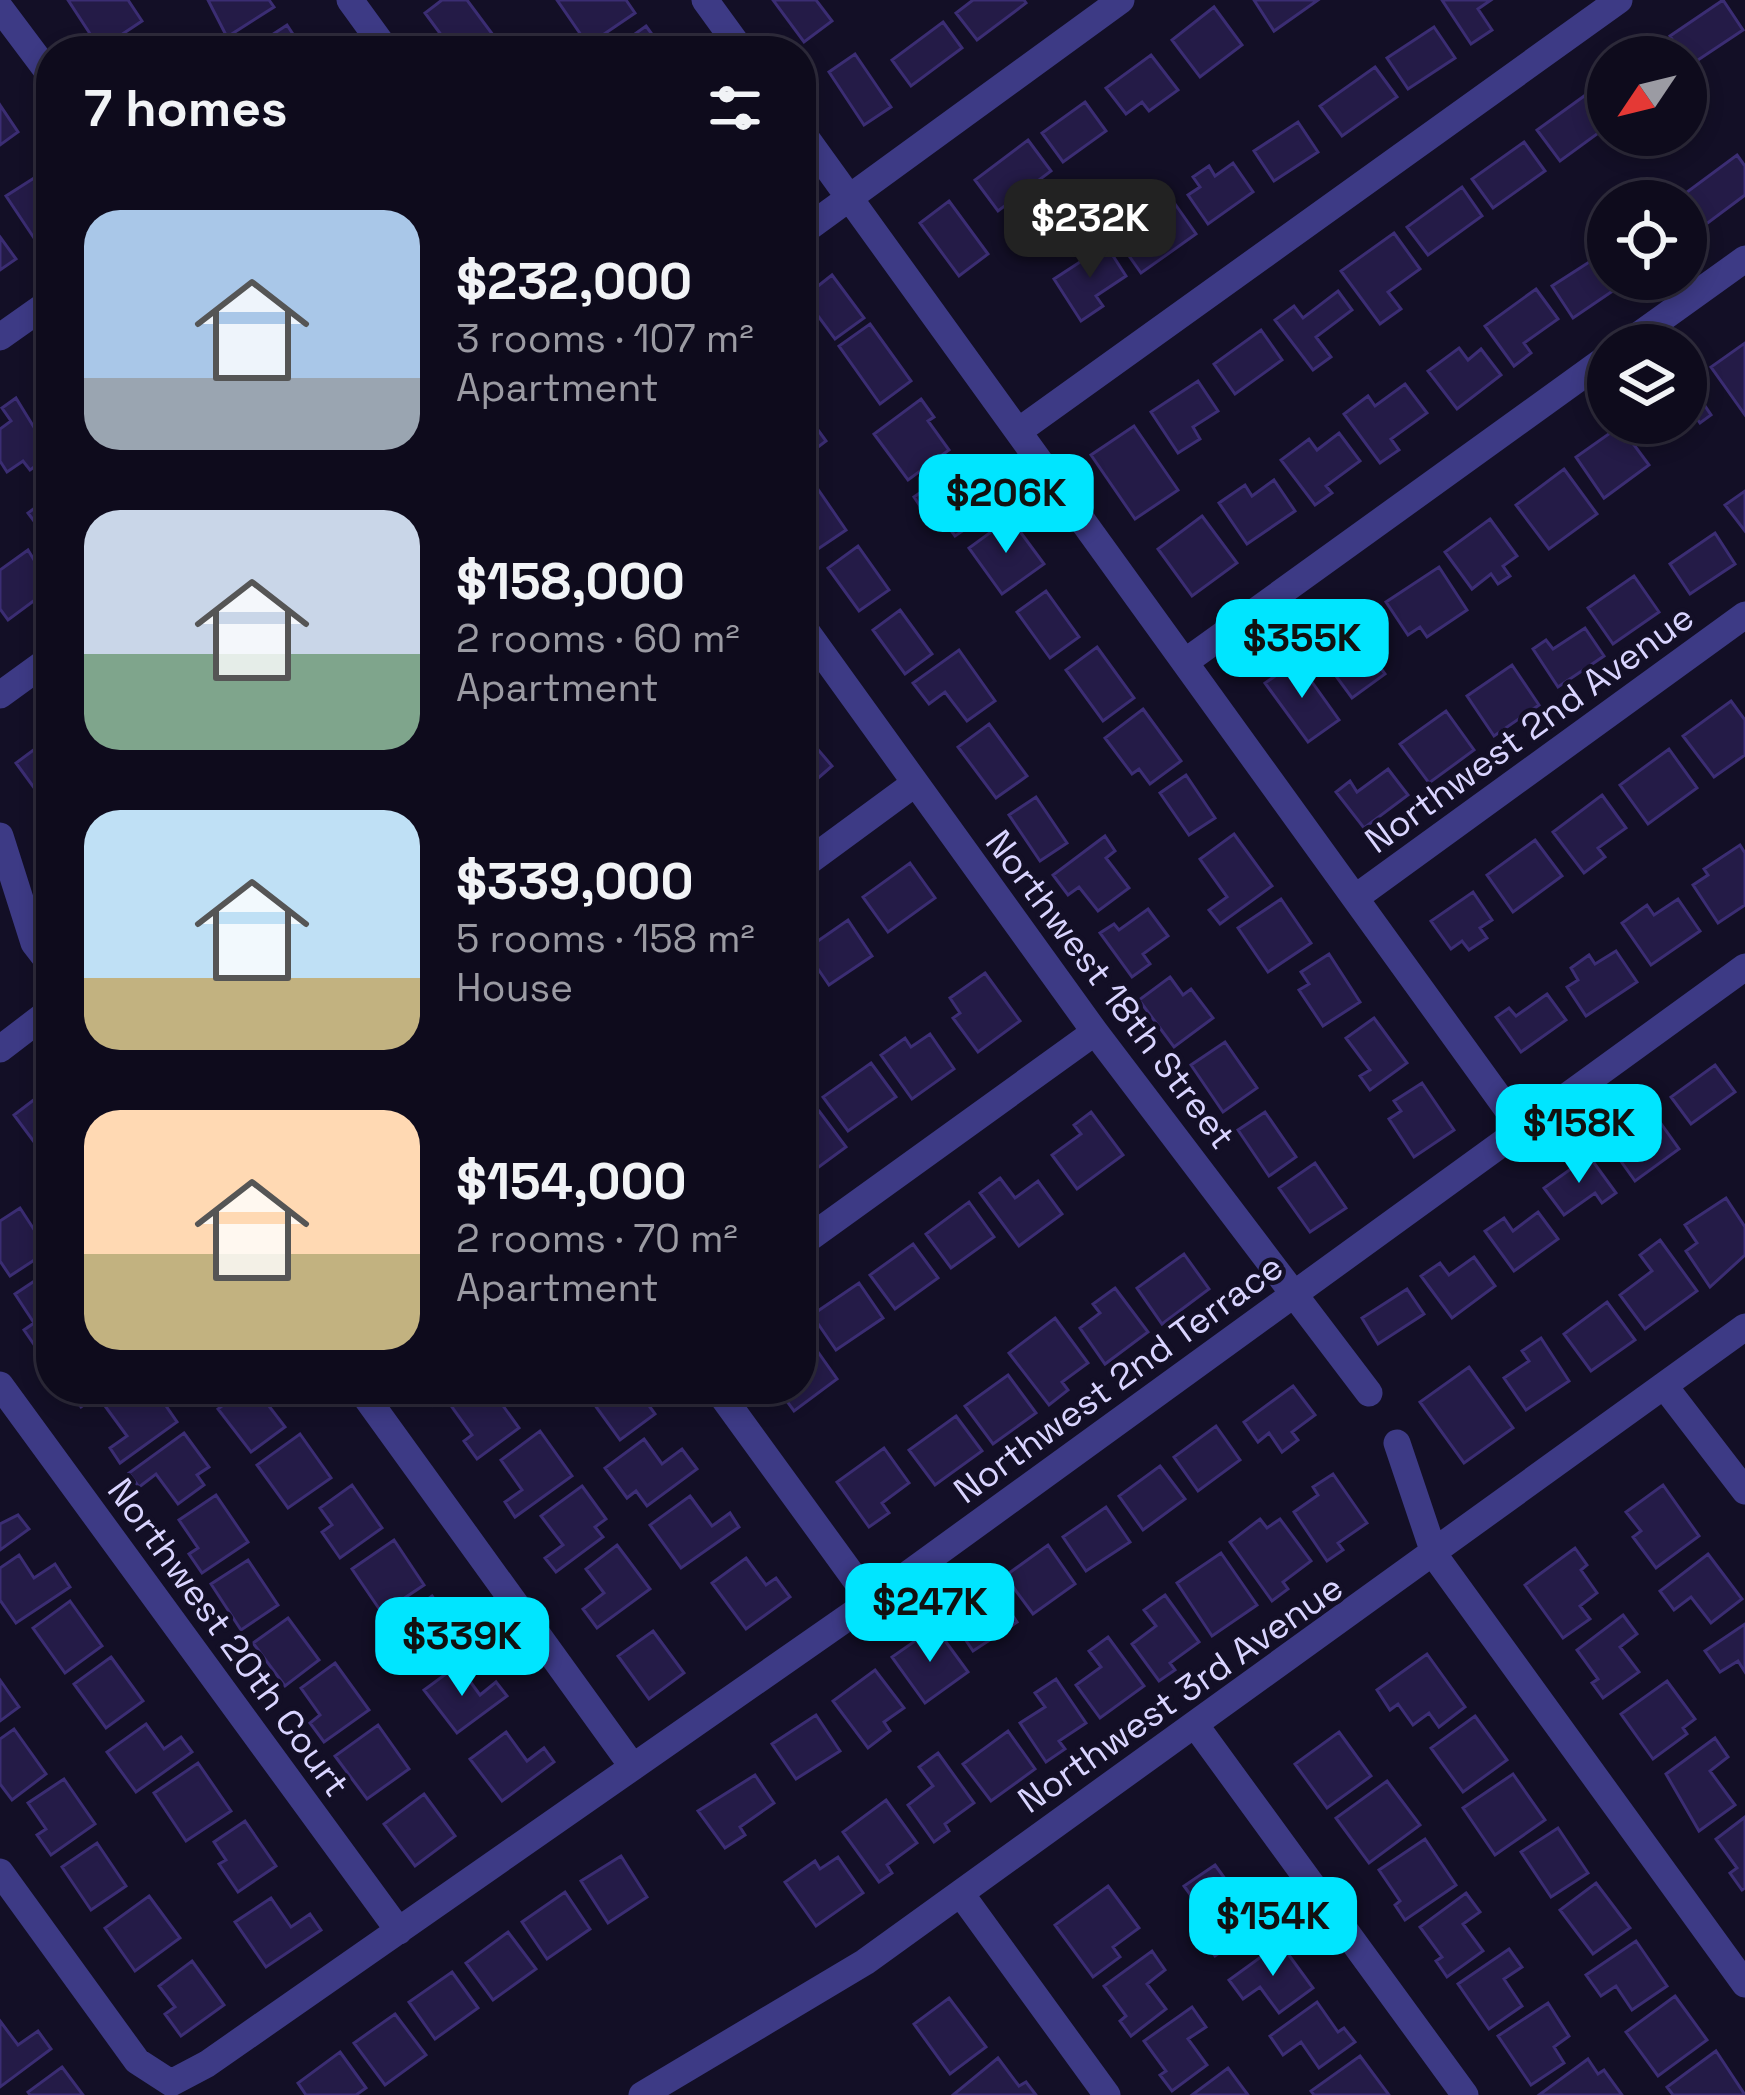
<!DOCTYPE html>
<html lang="en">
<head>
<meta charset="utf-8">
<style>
  :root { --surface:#0e0b1c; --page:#1c1929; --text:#f1f3f6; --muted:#9b9ba3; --line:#2e2b3b; --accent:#00e5ff }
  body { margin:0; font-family:"Space Grotesk",sans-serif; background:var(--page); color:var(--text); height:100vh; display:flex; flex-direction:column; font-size:45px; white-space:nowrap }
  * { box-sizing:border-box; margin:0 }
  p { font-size:39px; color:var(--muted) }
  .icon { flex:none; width:66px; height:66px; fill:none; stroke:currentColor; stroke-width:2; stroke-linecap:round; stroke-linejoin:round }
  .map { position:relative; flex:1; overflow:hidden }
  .side { position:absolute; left:36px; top:36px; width:780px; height:1368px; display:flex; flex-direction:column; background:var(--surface); border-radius:48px; box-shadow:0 6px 18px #0003,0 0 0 3px var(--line) }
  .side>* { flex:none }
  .needle { width:78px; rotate:235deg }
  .tools { position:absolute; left:1587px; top:36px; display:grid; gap:24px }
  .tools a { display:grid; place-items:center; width:120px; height:120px; border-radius:50%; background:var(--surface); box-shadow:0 6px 18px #0003,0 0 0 3px var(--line); font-size:60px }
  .price { position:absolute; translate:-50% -102px; padding:0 27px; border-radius:24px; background:var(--accent); color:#111; font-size:39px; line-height:78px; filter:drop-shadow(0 3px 6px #0008) }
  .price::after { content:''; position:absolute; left:50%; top:72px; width:36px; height:27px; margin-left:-18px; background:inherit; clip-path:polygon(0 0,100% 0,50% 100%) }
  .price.on { background:#222; color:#fff }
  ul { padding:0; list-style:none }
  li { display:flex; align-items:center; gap:36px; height:300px; padding:0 48px }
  li span { display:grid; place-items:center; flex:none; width:336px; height:240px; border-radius:36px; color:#555 }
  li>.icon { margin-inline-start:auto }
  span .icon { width:144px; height:144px; fill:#fffc; stroke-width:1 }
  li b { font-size:51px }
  h2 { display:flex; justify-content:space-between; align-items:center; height:144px; padding:0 48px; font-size:51px }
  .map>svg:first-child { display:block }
  .building { fill:#241b47; stroke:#3b2d73; stroke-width:3 }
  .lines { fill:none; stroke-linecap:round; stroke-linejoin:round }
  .minor { stroke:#3d3a85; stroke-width:27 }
  .labels { text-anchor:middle; stroke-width:9; stroke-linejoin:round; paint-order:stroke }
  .street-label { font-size:36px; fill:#d9d4ff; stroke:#130f26 }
</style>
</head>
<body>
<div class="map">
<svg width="1745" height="2095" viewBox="0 0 1745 2095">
  <rect width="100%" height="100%" fill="#130f26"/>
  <!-- building -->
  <path class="building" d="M68,0H128L142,21L100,49Z
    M208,0H269L274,7L227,37Z
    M442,0H467L496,39L480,51H453L425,13Z
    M557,0H626L635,13L588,45Z
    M773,0H816L832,21L804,42Z
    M973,0H1024L1026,3L977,40L956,13Z
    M1254,0H1318L1274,31Z
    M1442,0H1491L1478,9L1492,30L1471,44Z
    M1723,0L1743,30L1689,66L1670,36Z
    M1214,7L1242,45L1200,77L1172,40Z
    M943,22L962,48L911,86L892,60Z
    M287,25L304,51H262L258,44Z
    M646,26L664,51H622L618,46Z
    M1434,27L1455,58L1408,89L1387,58Z
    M855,54L891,107L864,125L829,72Z
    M1151,55L1178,90L1149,111L1142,102L1126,114L1106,88Z
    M1375,67L1397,97L1342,136L1320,106Z
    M1587,94L1608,126L1560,161L1537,130Z
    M1085,102L1106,131L1063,162L1042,133Z
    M0,105L18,132L0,145Z
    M1298,122L1318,152L1274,181L1254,151Z
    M1028,140L1051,171L998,211L975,180Z
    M1524,142L1545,171L1493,208L1472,179Z
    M1737,155L1745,166V195L1705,225L1683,195Z
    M1233,163L1253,192L1208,224L1188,195L1200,187L1193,177L1209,166L1215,176Z
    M45,171L51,180V235L38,244L6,196Z
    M1462,187L1482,216L1428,255L1407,227Z
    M949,201L988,254L959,276L920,223Z
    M1175,204L1196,234L1141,273L1120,243Z
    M1394,233L1420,269L1388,292L1401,309L1380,324L1341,271Z
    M0,237L16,259L0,270Z
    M1106,245L1126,276L1096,296L1103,306L1081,321L1054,279Z
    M1597,257L1617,288L1573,318L1552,286Z
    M832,275L864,318L835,339L804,297Z
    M1536,289L1558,319L1524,343L1531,353L1514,366L1485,326Z
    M1338,291L1352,310L1316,337L1331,357L1313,370L1275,320L1294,306L1303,318Z
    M870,324L911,381L880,404L839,346Z
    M1261,330L1282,360L1235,394L1214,364Z
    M1745,343V415L1711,367Z
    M1459,348L1468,360L1481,349L1501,375L1457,409L1428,371Z
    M1687,379L1711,415L1700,423L1695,416L1686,421Z
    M1198,381L1218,411L1193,427L1200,439L1178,453L1151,412Z
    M1405,384L1427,413L1391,439L1399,450L1380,463L1344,414L1368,396L1375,406Z
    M16,398L51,455L30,470L23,461L7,472L0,461V429L11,421L2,408Z
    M921,399L934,417L928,421L949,450L908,480L874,434Z
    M805,412L826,441L801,460V415Z
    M1650,423H1684L1660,439Z
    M1134,426L1178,490L1135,519L1091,455Z
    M1620,426L1649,465L1604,498L1576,457Z
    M1339,433L1360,461L1326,486L1332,493L1315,505L1281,460L1309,439L1317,450Z
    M1564,469L1597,514L1549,549L1516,505Z
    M950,472L970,502L987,491L998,507L955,536L942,518L932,524L914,497Z
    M1274,480L1295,511L1247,544L1219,503L1245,485L1252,496Z
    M813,482L846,530L815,551L801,530V490Z
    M1745,491V531L1725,505Z
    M51,496V544L28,513Z
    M1202,516L1237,563L1192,596L1158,549Z
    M1010,518L1044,564L1002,594L969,548Z
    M1490,519L1517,556L1503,566L1510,576L1498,584L1491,574L1472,589L1445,552Z
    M1715,533L1735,564L1690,594L1670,564Z
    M858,546L889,590L859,611L828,568Z
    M28,550L51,588L8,620L0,609V570Z
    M1439,567L1467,610L1427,637L1420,627L1408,635L1386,602Z
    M1634,576L1659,612L1613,644L1588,608Z
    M1046,591L1079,637L1050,658L1017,612Z
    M900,610L932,654L905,674L873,630Z
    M1359,613L1376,636L1364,645L1385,674L1352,698L1314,646Z
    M1585,628L1604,656L1558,687L1533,649L1546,640L1553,649Z
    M1097,647L1134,698L1103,721L1066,670Z
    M959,650L995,701L967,721L945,692L929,704L913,683Z
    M1297,661L1339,720L1308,742L1265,683Z
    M1512,665L1539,705L1494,736L1467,696Z
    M1731,701L1745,720V755L1714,777L1683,736Z
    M1143,709L1181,761L1150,784L1139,769L1132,774L1105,738Z
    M1446,711L1474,750L1429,783L1400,744Z
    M989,724L1027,776L996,798L958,747Z
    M803,732L832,766L801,793V734Z
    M51,737V788L40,796L16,763Z
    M1669,749L1697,788L1648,824L1620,785Z
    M1388,769L1408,795L1364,828L1336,792L1350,781L1357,792Z
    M1186,775L1215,818L1189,835L1160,793Z
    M1602,795L1626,828L1598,848L1605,857L1584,873L1553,832Z
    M1036,797L1067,843L1040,861L1009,815Z
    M1234,834L1272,886L1220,924L1209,910L1227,897L1200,859Z
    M1105,836L1115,851L1106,858L1129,888L1098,911L1079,887L1068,895L1053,875Z
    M1535,840L1562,876L1513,912L1487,875Z
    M1740,845L1745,853V905L1718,923L1693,885L1708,875L1704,869Z
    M910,863L935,898L888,932L863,897Z
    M1473,892L1492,920L1480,928L1487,938L1469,950L1462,941L1451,949L1431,921Z
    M1281,899L1311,943L1268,972L1238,928Z
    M1678,899L1700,931L1651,965L1622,923L1647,905L1654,915Z
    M1148,909L1168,936L1143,954L1150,964L1132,977L1100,933L1114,924L1119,930Z
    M848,920L872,956L829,985L805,950Z
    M1616,951L1637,982L1586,1016L1567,987L1578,980L1571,968L1589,955L1595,964Z
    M1329,954L1360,1002L1323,1026L1299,990L1309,984L1301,972Z
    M985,973L1020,1021L978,1052L953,1018L960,1013L950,998Z
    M1170,977L1183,995L1191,989L1213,1018L1174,1047L1139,1000Z
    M1547,994L1566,1020L1521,1052L1496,1017L1509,1008L1516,1016Z
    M1374,1018L1407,1063L1370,1090L1360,1076L1370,1070L1346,1038Z
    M930,1034L954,1069L912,1099L881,1055L905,1038L911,1047Z
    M1225,1042L1257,1088L1223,1112L1191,1065Z
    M871,1063L896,1097L848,1131L823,1097Z
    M1715,1065L1735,1092L1691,1124L1671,1097Z
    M1422,1083L1454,1130L1414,1157L1389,1119L1401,1111L1394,1101Z
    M48,1089L51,1148L43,1154L14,1115Z
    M819,1111L846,1147L801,1180V1125Z
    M1652,1111L1679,1149L1635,1181L1608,1143Z
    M1091,1112L1123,1155L1077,1189L1052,1155L1081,1134L1074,1125Z
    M1265,1112L1296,1157L1269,1176L1238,1130Z
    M1589,1156L1616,1193L1602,1203L1595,1193L1564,1215L1544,1188Z
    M1315,1163L1346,1208L1310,1232L1279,1188Z
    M1000,1178L1015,1198L1038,1181L1062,1214L1019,1246L980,1193Z
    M1726,1198L1745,1227V1255L1710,1287L1686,1251L1697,1243L1685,1225Z
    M969,1202L994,1237L951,1268L926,1234Z
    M20,1208L48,1251L10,1276L0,1261V1221Z
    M1538,1212L1558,1239L1514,1271L1485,1231L1504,1218L1513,1231Z
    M1660,1240L1697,1291L1645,1329L1620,1295L1652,1271L1640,1255Z
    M913,1244L938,1278L895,1309L870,1275Z
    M1184,1254L1209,1289L1162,1324L1137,1288Z
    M1474,1257L1495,1286L1452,1318L1421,1276L1440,1263L1449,1275Z
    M48,1272L51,1339L37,1349L24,1330L34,1323L15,1294Z
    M859,1283L883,1318L836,1350L812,1315Z
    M1115,1288L1148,1332L1105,1364L1080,1328L1100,1313L1093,1304Z
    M1407,1289L1424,1314L1378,1344L1362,1318Z
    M1607,1302L1635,1340L1591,1371L1564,1334Z
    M1055,1318L1088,1363L1062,1382L1068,1390L1049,1405L1009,1353Z
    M1541,1338L1569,1381L1526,1410L1504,1378L1529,1361L1522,1351Z
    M813,1345L837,1379L794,1411L778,1389H801V1354Z
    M1469,1367L1513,1428L1464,1463L1420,1402Z
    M1008,1375L1036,1413L993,1444L965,1406Z
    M1293,1386L1315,1415L1292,1432L1298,1440L1282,1452L1269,1433L1258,1442L1244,1422Z
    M68,1389H106L81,1407Z
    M128,1389H137L144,1399L155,1390L177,1422L120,1463L110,1448L127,1436L105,1406Z
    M244,1389H272L262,1397L285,1427L251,1452L218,1409Z
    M425,1389H456L433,1405Z
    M477,1389H491L519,1428L477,1459L464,1441L472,1435L452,1407Z
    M599,1389H637L655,1414L620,1440L589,1397Z
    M956,1416L982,1451L935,1485L909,1450Z
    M1216,1426L1240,1460L1198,1491L1174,1457Z
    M540,1431L572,1476L515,1517L505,1502L522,1490L501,1460Z
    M184,1433L209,1467L197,1475L204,1485L178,1504L156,1474L139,1487L129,1473Z
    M300,1434L331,1478L288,1508L257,1465Z
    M644,1439L662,1464L682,1449L697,1469L647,1506L636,1491L627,1498L605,1468Z
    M884,1448L909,1483L882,1503L889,1513L869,1527L837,1482Z
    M1160,1466L1185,1499L1143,1530L1119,1496Z
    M1333,1474L1367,1523L1338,1543L1343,1550L1327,1561L1294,1512L1318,1495L1313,1487Z
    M352,1485L382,1528L340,1558L322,1532L332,1525L320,1508Z
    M1663,1485L1699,1536L1656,1568L1633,1537L1641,1531L1626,1512Z
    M582,1486L606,1519L595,1527L603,1537L556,1572L545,1558L563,1545L541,1516Z
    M216,1495L248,1542L202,1573L189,1554L198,1548L179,1520Z
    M690,1496L712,1526L730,1513L739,1527L681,1568L650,1525Z
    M1106,1507L1130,1542L1086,1571L1063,1537Z
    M18,1515L29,1529L0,1550V1524Z
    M1260,1519L1267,1528L1280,1519L1311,1561L1283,1582L1288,1589L1272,1601L1230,1542Z
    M394,1540L424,1585L382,1613L352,1569Z
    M617,1545L650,1589L597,1628L583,1609L604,1593L586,1569Z
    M1048,1545L1075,1584L1033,1614L1005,1576Z
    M1575,1548L1587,1565L1581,1570L1597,1593L1580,1606L1590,1619L1563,1638L1525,1585Z
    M1221,1553L1257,1605L1212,1636L1177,1583Z
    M1708,1554L1742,1599L1711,1623L1691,1597L1674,1610L1660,1591Z
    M19,1555L34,1578L55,1564L70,1587L16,1623L0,1600V1568Z
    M746,1558L766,1585L776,1578L790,1597L746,1629L712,1583Z
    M248,1560L278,1605L241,1630L211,1584Z
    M992,1586L1017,1622L973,1651L949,1615Z
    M1165,1595L1199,1642L1170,1663L1175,1670L1159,1681L1132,1644L1156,1626L1144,1610Z
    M432,1596L463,1639L427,1664L397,1621Z
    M70,1601L102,1646L65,1673L33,1628Z
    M1623,1615L1637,1634L1620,1647L1639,1672L1603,1698L1592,1683L1598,1679L1577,1650Z
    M288,1618L319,1660L285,1686L253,1643Z
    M1745,1624V1672L1738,1661L1720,1672L1705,1651Z
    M935,1627L968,1672L925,1703L892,1657Z
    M653,1631L684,1673L649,1699L618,1656Z
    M1108,1637L1144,1686L1100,1718L1076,1685L1101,1667L1089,1651Z
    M1427,1654L1465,1707L1439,1727L1429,1713L1413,1725L1398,1704L1390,1710L1377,1690Z
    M111,1657L143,1701L106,1728L74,1684Z
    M335,1663L369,1710L324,1742L310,1723L320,1715L301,1688Z
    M458,1665L480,1695L496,1682L507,1696L457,1733L424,1690Z
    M875,1670L904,1708L884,1722L890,1731L868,1748L833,1701Z
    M1056,1679L1086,1723L1059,1741L1065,1749L1046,1762L1020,1723L1045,1707L1035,1693Z
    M0,1680L19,1707L0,1721Z
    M1667,1681L1695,1719L1683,1728L1687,1734L1653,1759L1621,1714Z
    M816,1715L840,1751L796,1779L772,1744Z
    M1475,1716L1507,1760L1463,1792L1431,1748Z
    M146,1724L164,1749L181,1737L192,1752L136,1792L107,1752Z
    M378,1725L409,1769L367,1799L335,1756Z
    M14,1729L46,1774L12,1800L0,1784V1739Z
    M1008,1731L1035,1769L991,1801L963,1764Z
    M506,1732L527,1761L544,1748L554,1762L502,1801L470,1759Z
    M1339,1732L1371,1776L1327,1808L1295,1764Z
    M1715,1738L1728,1757L1710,1771L1735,1805L1699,1831L1666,1774Z
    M938,1753L974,1803L945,1824L949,1831L934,1842L908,1805L933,1786L919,1767Z
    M198,1763L231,1811L186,1841L154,1793Z
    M1513,1774L1545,1820L1495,1855L1463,1808Z
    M755,1775L774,1803L740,1827L745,1835L725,1848L698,1811Z
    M64,1779L95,1824L51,1855L37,1835L46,1829L28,1803Z
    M1387,1781L1420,1825L1369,1863L1336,1818Z
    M424,1794L455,1836L415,1866L384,1824Z
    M886,1800L917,1843L887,1865L892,1873L879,1882L843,1832Z
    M1745,1817V1888L1742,1890L1730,1873L1737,1868L1716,1839Z
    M245,1821L276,1866L238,1892L219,1864L226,1860L214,1842Z
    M1558,1828L1588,1873L1551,1897L1521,1852Z
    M1425,1839L1456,1885L1405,1920L1395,1905L1400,1901L1379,1870Z
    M97,1843L126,1886L91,1910L62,1867Z
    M621,1856L647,1897L608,1923L581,1881Z
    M838,1857L863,1893L816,1926L785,1882L815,1861L820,1869Z
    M1215,1865L1236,1894L1244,1889L1265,1921L1215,1956L1194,1925L1206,1916L1184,1886Z
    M1596,1883L1630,1928L1593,1954L1560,1910Z
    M1108,1886L1139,1928L1113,1947L1120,1957L1093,1977L1055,1925Z
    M565,1892L590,1929L547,1959L522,1922Z
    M1466,1893L1480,1912L1463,1924L1483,1951L1447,1977L1436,1961L1442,1957L1420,1927Z
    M149,1896L180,1938L135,1971L105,1928Z
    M271,1898L291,1927L310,1914L321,1930L266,1967L235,1922Z
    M508,1932L536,1969L493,2000L466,1963Z
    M1636,1941L1667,1986L1632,2010L1616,1986L1601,1996L1586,1975Z
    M1280,1943L1313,1988L1279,2013L1260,1987L1243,1999L1229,1980Z
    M1509,1949L1522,1967L1504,1979L1522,2006L1489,2029L1458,1984Z
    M1152,1951L1165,1970L1147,1984L1166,2009L1131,2036L1120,2021L1126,2016L1104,1986Z
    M192,1961L224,2005L181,2036L165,2014L175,2007L159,1986Z
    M452,1972L478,2008L435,2039L409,2002Z
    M1675,1996L1707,2040L1658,2076L1626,2032Z
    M949,1998L986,2047L950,2074L914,2024Z
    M1317,2002L1338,2032L1344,2028L1355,2042L1319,2068L1301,2042L1283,2055L1270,2036Z
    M1548,2003L1569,2036L1554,2047L1564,2063L1531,2085L1498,2036Z
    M1192,2007L1206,2027L1188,2039L1207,2065L1172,2091L1160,2075L1166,2071L1144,2041Z
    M395,2014L426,2055L385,2085L354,2043Z
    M0,2021L18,2045L38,2031L51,2049L0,2087Z
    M1716,2051L1745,2095H1673L1667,2087Z
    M340,2052L366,2088L356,2095H306L298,2083Z
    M1360,2056L1389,2095H1314L1311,2091Z
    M998,2058L1019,2086L1026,2082L1036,2095H953Z
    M1588,2059L1598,2074L1604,2070L1622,2095H1539Z
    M62,2067L83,2095H30L28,2092Z
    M1228,2068L1248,2095H1192Z"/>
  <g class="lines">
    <!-- minor -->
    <path class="minor" d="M350,0L387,51
      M705,0L742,51
      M0,8L51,76
      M801,131L1521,1128
      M801,233L1121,0
      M0,337L51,301
      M1625,345L1745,259
      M1020,430L1619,0
      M801,624L1095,1032L1369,1393
      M1185,662L1608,357
      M0,695L51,658
      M0,836L34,943L51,965
      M801,867L914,784
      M1355,898L1745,615
      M0,1049L51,1010
      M801,1244L1095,1032
      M0,1385L399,1931
      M1665,1387L1745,1491
      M360,1389L633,1767
      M717,1389L871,1601
      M1397,1443L1435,1556L1745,1984
      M1196,1726L1465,2095
      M0,1872L137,2061L171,2083L207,2064L871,1601L1745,967
      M961,1894L1107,2095
      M642,2095L865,1962L1745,1327"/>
  </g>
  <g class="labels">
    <!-- street labels -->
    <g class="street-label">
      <text transform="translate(1529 728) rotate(-36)" y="13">Northwest 2nd Avenue</text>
      <text transform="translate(1111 989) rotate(53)" y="13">Northwest 18th Street</text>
      <text transform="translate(1118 1378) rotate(-36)" y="13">Northwest 2nd Terrace</text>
      <text transform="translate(229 1637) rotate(54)" y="13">Northwest 20th Court</text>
      <text transform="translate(1180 1693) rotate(-35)" y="13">Northwest 3rd Avenue</text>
    </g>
  </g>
</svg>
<div class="tools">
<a><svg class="needle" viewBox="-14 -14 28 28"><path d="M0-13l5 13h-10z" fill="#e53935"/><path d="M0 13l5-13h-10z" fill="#9b9ba3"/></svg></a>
<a><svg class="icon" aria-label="locate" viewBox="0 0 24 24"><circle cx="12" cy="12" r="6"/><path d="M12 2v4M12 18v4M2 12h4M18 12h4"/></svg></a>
<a><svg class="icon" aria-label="layers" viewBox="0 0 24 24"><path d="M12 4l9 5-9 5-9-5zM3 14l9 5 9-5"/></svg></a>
</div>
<b class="price on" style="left:1090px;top:281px">$232K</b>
<b class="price" style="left:1006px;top:556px">$206K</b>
<b class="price" style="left:1302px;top:701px">$355K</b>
<b class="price" style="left:1579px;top:1186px">$158K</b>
<b class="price" style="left:930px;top:1665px">$247K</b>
<b class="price" style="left:462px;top:1699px">$339K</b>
<b class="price" style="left:1273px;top:1979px">$154K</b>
<section class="side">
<h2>7 homes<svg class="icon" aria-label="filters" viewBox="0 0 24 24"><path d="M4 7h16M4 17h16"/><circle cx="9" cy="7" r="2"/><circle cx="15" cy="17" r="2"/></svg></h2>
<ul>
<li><span style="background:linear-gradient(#a9c7e8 70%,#9aa5b1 0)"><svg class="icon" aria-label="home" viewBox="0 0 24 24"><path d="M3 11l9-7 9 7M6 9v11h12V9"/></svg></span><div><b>$232,000</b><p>3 rooms · 107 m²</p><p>Apartment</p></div></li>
<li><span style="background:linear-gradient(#c9d6e8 60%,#7fa58c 0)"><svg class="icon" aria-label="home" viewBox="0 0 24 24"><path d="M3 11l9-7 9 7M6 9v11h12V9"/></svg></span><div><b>$158,000</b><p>2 rooms · 60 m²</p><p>Apartment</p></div></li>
<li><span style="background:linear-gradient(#bfe0f5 70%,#c2b280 0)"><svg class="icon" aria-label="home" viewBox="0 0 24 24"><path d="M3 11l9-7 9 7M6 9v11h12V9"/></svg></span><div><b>$339,000</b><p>5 rooms · 158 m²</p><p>House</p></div></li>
<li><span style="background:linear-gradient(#ffd9b3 60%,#c2b280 0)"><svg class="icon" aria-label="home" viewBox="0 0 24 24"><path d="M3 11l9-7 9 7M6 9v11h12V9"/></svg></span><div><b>$154,000</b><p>2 rooms · 70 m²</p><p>Apartment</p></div></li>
</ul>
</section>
</div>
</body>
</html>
